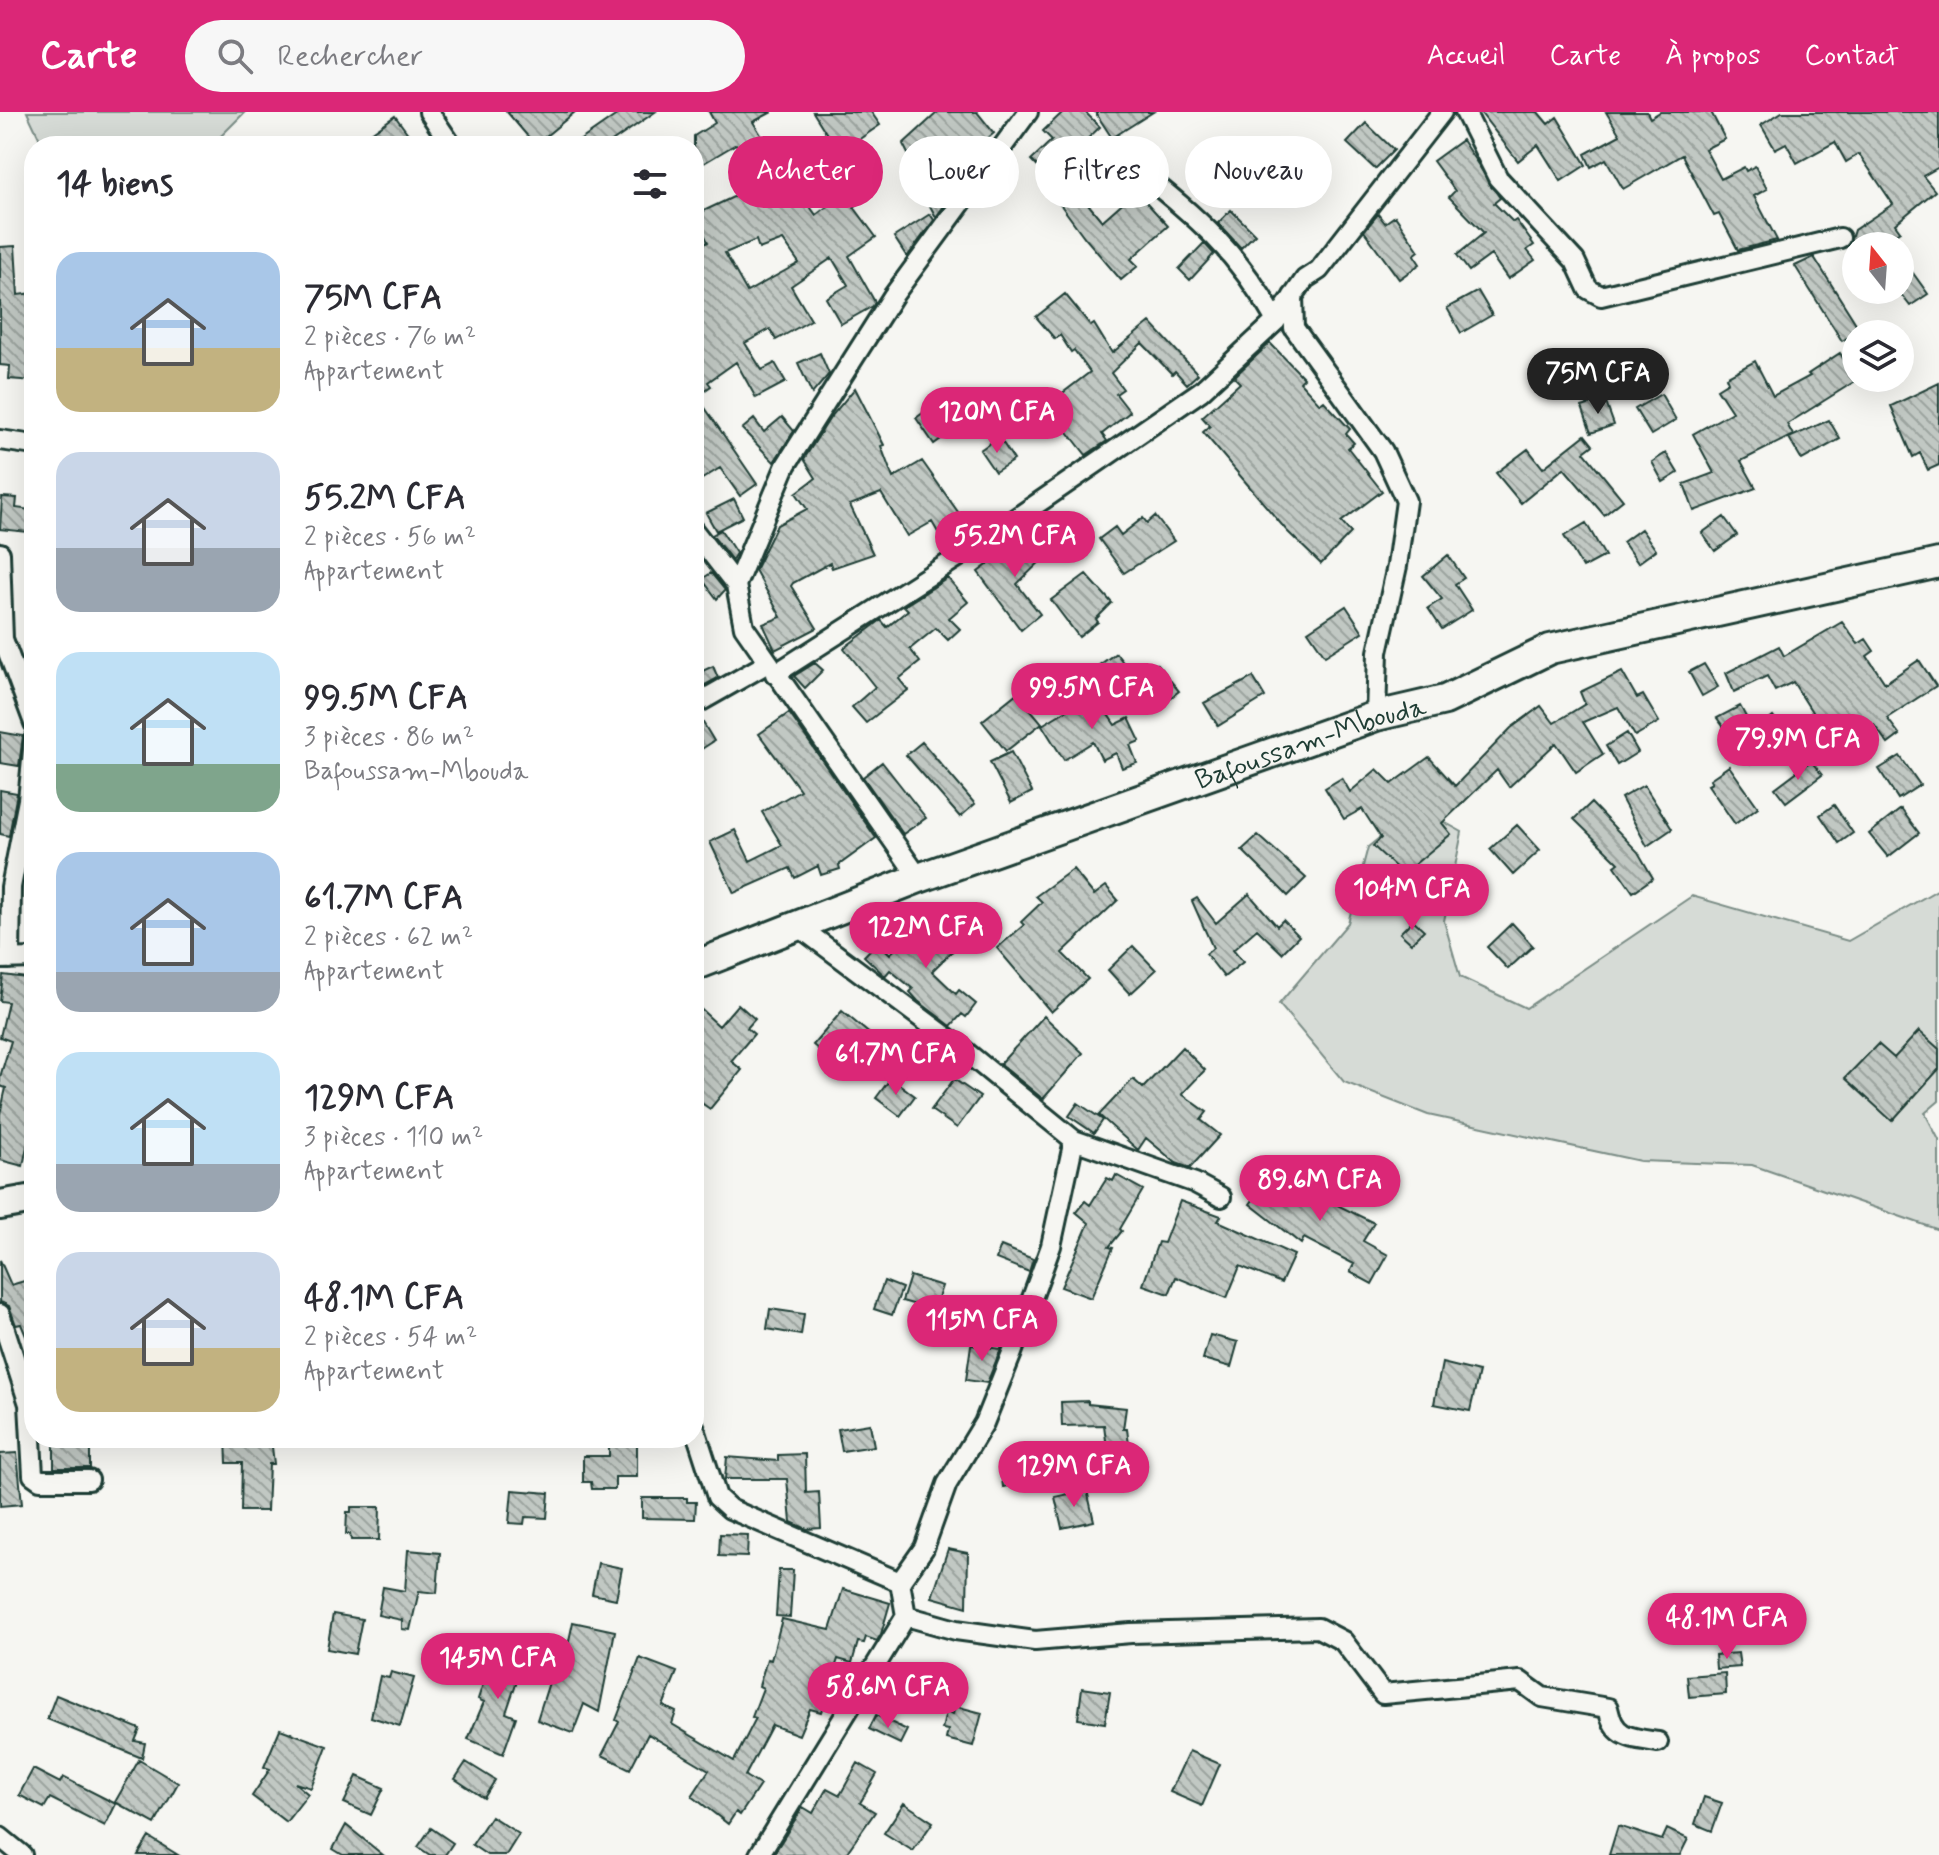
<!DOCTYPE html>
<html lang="fr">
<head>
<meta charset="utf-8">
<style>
  :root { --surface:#fff; --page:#f7f7f7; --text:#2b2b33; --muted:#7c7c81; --accent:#db2777 }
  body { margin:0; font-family:Mynerve,sans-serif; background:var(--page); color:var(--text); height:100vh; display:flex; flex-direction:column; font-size:30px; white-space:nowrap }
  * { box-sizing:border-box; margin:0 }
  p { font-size:26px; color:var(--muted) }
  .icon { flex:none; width:44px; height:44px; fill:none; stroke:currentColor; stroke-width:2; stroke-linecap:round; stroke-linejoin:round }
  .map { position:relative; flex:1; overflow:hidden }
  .drawer { position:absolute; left:24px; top:24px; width:680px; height:1312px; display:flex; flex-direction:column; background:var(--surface); border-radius:32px; box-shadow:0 8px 32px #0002 }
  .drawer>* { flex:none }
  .banner { position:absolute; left:728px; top:24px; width:760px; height:72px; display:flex; gap:16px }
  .needle { width:52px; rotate:343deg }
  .buttons { position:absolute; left:1842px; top:120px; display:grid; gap:16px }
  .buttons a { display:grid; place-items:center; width:72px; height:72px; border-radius:50%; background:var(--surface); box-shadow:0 8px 32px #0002; font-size:40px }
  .price { position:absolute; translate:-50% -68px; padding:0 18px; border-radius:28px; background:var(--accent); color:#fff; font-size:26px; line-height:52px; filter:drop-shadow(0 2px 4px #0008) }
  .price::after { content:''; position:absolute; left:50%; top:48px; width:24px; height:18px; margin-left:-12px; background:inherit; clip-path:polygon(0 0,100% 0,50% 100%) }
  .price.selected { background:#222; color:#fff }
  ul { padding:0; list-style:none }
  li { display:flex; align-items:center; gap:24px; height:200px; padding:0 32px }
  li span { display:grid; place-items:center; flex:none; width:224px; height:160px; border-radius:24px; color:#555 }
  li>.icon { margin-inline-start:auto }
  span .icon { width:96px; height:96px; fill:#fffc; stroke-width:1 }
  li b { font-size:34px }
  h2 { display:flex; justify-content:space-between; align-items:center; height:96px; padding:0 32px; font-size:34px }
  .pill { padding:0 28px; border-radius:36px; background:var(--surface); box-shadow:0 8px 32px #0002; font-size:28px; line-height:72px }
  .pill.selected { background:var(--accent); color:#fff }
  header { display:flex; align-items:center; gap:48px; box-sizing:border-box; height:112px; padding:0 40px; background:var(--accent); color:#fff }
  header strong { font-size:38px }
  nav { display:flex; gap:44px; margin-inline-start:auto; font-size:28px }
  .search { width:560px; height:72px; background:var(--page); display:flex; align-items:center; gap:20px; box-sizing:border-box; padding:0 28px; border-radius:44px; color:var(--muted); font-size:30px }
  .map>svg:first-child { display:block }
  .grass { fill:#d6dbd6; stroke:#7a8c85; stroke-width:2 }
  .building { fill:url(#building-back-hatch); stroke:#1f3d34; stroke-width:2; fill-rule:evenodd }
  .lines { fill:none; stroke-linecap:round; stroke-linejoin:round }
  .minor-casing { stroke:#1f3d34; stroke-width:24 }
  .trunk-casing { stroke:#1f3d34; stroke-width:34 }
  .minor { stroke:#f6f6f2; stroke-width:18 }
  .trunk { stroke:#f6f6f2; stroke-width:28 }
  .labels { text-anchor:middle; stroke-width:6; stroke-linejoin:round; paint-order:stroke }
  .street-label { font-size:28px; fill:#1f3d34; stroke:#f6f6f2 }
</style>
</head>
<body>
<header>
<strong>Carte</strong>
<div class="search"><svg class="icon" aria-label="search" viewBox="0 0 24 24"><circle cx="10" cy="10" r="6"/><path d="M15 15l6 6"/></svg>Rechercher</div>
<nav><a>Accueil</a><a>Carte</a><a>À propos</a><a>Contact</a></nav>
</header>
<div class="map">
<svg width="1939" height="1743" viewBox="0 0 1939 1743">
  <defs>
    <pattern id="building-back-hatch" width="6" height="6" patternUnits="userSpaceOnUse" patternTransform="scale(2)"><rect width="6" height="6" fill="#c1c8c3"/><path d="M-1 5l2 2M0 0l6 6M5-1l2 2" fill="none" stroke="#9ca49f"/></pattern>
  </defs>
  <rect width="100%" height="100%" fill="#f6f6f2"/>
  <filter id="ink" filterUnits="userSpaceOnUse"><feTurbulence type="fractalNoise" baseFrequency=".0125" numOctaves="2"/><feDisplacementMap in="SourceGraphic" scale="16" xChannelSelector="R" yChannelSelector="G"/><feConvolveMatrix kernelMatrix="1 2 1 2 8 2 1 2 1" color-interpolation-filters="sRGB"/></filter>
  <g filter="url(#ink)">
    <!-- grass -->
    <path class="grass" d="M27,0H245L211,34H43Z
      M1417,695L1462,720L1444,809L1460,865L1526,896L1692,784L1848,829L1939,777V989L1925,1001L1939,1028V1118L1752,1053L1640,1049L1428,1003L1344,970L1279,892L1348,811L1368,735Z"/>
    <!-- building -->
    <path class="building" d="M507,0H575L535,33Z
      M621,0H655L606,34H572Z
      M709,0H772L753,10L781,55L828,24L813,0H871L880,13L794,72L816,103L848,79L858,92L854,95L876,125L849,144L875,190L873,194L841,212L826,186L848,173L832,146L791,174L811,208L776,228L770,217L745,231L762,258L775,251L786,270L756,286L736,250L708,270L711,274L697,284L757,372L740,384L720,356L694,372V137L708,130L695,103L761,72L736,32L699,54L694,46V24L715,11ZM756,128L759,137L783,128L799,151L747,180L725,141Z
      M938,0H977L994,21L961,48L967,55L961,60L964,66L936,105L917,70L921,68L903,32Z
      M1063,0H1085L1100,15L1064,49L1073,57L1065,64L1102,109L1136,79L1168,114L1131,147L1138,154L1121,168L1085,126L1046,73L1051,69L1031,48L1052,28L1043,19Z
      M1095,0H1153L1112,26Z
      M1480,0H1538L1548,12L1557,5L1586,53L1561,69L1538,33L1518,49Z
      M1606,0H1647L1650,6L1660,0H1711L1725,27L1705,37L1721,67L1744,55L1746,59L1755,54L1767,77L1754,84L1777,128L1738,138L1719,102L1714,104L1682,43L1623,77L1606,47L1591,55L1585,42L1620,23Z
      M1782,0H1939V55L1923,64L1935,79L1895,112L1900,119L1888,127L1894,134H1849L1854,118L1893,92L1859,42L1846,50L1835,30L1797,51L1786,31L1775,37L1761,13Z
      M395,4L417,34H353Z
      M1366,11L1394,38L1375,57L1347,31Z
      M1462,28L1500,86L1494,91L1513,110L1516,108L1534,133L1527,138L1535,148L1508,167L1491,143L1469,159L1457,143L1484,121L1449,85L1455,79L1433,49Z
      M1242,40L1253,51L1239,65L1228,54Z
      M1231,98L1255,122L1241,136L1218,111Z
      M930,102L934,108L907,145L894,125Z
      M1378,102L1385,111L1395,104L1419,139L1414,143L1420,152L1399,167L1364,119Z
      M1204,131L1214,142L1190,168L1179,157Z
      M15,134L18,183L34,181V269L9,267L10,254L0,253V135Z
      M1900,143L1928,182L1910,194L1900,181Z
      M1814,145L1860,218L1842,229L1795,154Z
      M1478,179L1492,203L1461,221L1447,196Z
      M1065,182L1091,214L1094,212L1112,241L1150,210L1198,262L1187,272L1175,259L1172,262L1142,231L1111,261L1123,277L1116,282L1130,300L1102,322L1107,329L1086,343L1047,293L1090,260L1074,238L1071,240L1060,223L1055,227L1036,205Z
      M1270,231L1304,266L1300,270L1320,292L1324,289L1350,317L1346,322L1354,331L1348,336L1382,379L1341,410L1351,421L1321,452L1287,419L1203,320L1210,314L1202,305L1240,271L1234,265Z
      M820,241L829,262L812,282L798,251Z
      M1840,241L1857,268L1787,312L1793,323L1741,349L1756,376L1694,399L1684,372L1714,361L1693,322L1732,300L1717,277L1728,270L1726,265L1755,249L1773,284L1810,264L1808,262Z
      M1939,271V353L1928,358L1920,341L1913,345L1891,294Z
      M855,276L884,333L881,334L893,366L922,349L963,407L939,422L932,410L907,424L881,381L850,393L873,442L832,456L830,451L793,471L791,474L817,516L775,538L763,512L781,505L755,458L777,413L807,397L796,381L816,366L804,347L830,306Z
      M1661,282L1676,308L1651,323L1635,297Z
      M945,285L963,311L934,332L916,306Z
      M1605,288L1614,313L1591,321L1582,295Z
      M782,305L794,319L774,350L742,317L754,307L764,320Z
      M1829,308L1840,327L1802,348L1789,326Z
      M1585,323L1593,333L1584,340L1623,388L1604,403L1564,356L1521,391L1496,361L1528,337L1543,356Z
      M999,325L1014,348L995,360L980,338Z
      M1666,341L1678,361L1663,370L1652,350Z
      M2,385L17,386L16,396L31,398L28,420L0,417Z
      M734,387L743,405L716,419L706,401Z
      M1155,404L1174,429L1124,461L1099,427L1115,415L1121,423L1143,406L1147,411Z
      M1724,405L1737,423L1715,439L1702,421Z
      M1586,411L1605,444L1583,456L1564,424Z
      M1641,417L1656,438L1638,451L1623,430Z
      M721,418L736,441L732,448L712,423Z
      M1031,422L1049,441L1017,472L1040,502L1021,518L978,460L1002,442L1005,446Z
      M1448,443L1464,466L1455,472L1472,498L1442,517L1428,496L1442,487L1423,464Z
      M711,461L725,478L717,487L702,467Z
      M1086,462L1112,491L1096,507L1098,510L1079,525L1051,488Z
      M948,466L968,490L949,506L960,517L948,528L936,516L910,537L920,550L899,567L908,578L866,611L852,595L875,575L844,536L881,508L887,515L908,498L904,494Z
      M1346,494L1363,520L1325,544L1308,519Z
      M1842,510L1858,532L1866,527L1874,539L1867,544L1885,571L1919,548L1936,574L1887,606L1900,623L1888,632L1874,613L1835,644L1824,630L1833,622L1814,603L1793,570L1775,579L1767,564L1734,580L1726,561L1779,534L1784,544Z
      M1116,541L1131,561L1106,580L1091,559Z
      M815,551L823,558L805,576L794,564Z
      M1157,552L1179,579L1160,594L1138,567Z
      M1704,552L1718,575L1702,584L1689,560Z
      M713,554L718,566L694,579V563Z
      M1622,560L1637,586L1643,583L1659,610L1635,624L1618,595L1583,610L1603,642L1576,660L1556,631L1509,675L1497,658L1442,711L1451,722L1403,762L1373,734L1381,726L1362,697L1344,707L1325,676L1342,666L1350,680L1377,657L1392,672L1429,645L1455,674L1511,616L1541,594L1554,611L1585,592L1580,580Z
      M1253,565L1265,585L1218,614L1204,591Z
      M1091,577L1115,613L1129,606L1140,629L1130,633L1137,651L1122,656L1116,641L1102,648L1093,630L1064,648L1042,613L1075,593L1073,590Z
      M1017,581L1042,611L1006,639L982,609Z
      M1740,594L1751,614L1759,608L1763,613L1773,605L1787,625L1751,652L1717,606Z
      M789,601L876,726L839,753L840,757L821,763L818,754L795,766L790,756L734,781L710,730L735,718L750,749L782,733L762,700L800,678L759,622Z
      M699,604L714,629L694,642V605Z
      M0,620L23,624L19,654L0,651Z
      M1627,621L1638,640L1617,653L1606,634Z
      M922,630L975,692L960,705L906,643Z
      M1011,640L1032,680L1011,691L990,650Z
      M1900,644L1920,673L1898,687L1879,657Z
      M1811,649L1822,663L1786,690L1775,676Z
      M882,650L926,706L903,722L863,665Z
      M1729,654L1758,695L1735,712L1708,673L1712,671L1710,667Z
      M1644,673L1672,717L1647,734L1621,686Z
      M0,678L17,681L9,724L0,722Z
      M1591,691L1638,740L1653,766L1633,780L1615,754L1619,751L1574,707Z
      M1834,693L1853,721L1839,731L1820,703Z
      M1901,697L1919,721L1888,745L1869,722Z
      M1517,713L1540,738L1513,763L1490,737Z
      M1258,723L1306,766L1288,784L1242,738Z
      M1073,757L1094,783L1106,774L1118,788L1062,841L1088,867L1051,900L997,836L1024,813L1021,810L1042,790L1036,784Z
      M1249,782L1277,814L1283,808L1299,824L1282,841L1257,817L1233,838L1243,850L1224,865L1206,842L1213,836L1192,789L1197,786L1216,811Z
      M949,807L967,825L932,859L956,882L959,878L976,892L966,905L962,902L951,914L918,889L910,880L913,877L890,858L885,864L864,844L878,830L890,842L918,815L929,826Z
      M1413,808L1424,818L1411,831L1400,821Z
      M1512,811L1533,834L1508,857L1487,835Z
      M1133,834L1156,858L1130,882L1108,858Z
      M3,863L34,867V1001L23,1054L0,1048V1002L6,976L0,974V965L11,929L0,925L8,890L0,889Z
      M694,891L719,914L738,892L755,907L747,916L754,922L731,949L742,958L710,997L694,986Z
      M842,899L878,929L849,964L813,933Z
      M1044,904L1083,941L1043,987L1000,952Z
      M1919,919L1939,937V957L1892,1009L1845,966L1878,932L1894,946Z
      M1182,935L1205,958L1182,982L1207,1000L1201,1008L1220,1023L1190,1056L1176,1051L1146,1026L1138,1038L1099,1003L1133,967L1143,976Z
      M891,966L915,984L900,1004L876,986Z
      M954,967L980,985L957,1016L931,998Z
      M1078,991L1103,1008L1094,1021L1069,1004Z
      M1284,1059L1333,1091L1374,1111L1363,1129L1388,1143L1372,1172L1350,1160L1354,1152L1304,1126L1301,1132L1250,1092L1270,1065L1276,1069Z
      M1116,1063L1143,1078L1120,1117L1122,1119L1109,1135L1113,1136L1091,1186L1061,1175L1089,1111L1076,1100L1085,1089L1090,1093L1107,1066L1113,1069Z
      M1180,1089L1221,1104L1218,1109L1294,1143L1281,1171L1240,1154L1227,1186L1176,1165L1169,1182L1143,1173L1158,1130L1164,1131Z
      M1001,1134L1033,1147L1029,1160L996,1147Z
      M0,1148L11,1173L34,1166V1243L21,1212L16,1213L9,1194L0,1190Z
      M910,1164L942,1174L934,1198L902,1189Z
      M884,1169L902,1176L892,1203L874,1197Z
      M770,1197L804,1202L801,1223L767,1217Z
      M1210,1223L1238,1230L1231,1255L1203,1247Z
      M971,1233L1001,1237L987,1271L966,1268Z
      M1442,1251L1479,1260L1470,1299L1434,1292Z
      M1088,1289V1292L1126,1296L1123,1317H1127L1132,1357L1110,1359L1104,1313L1062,1314L1061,1290Z
      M870,1312L874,1334L842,1339L838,1317Z
      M54,1326H90V1356H54Z
      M226,1326H271L274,1352H269L267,1399H241L242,1351H227Z
      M609,1326H637V1365H615V1377H592L591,1370H583V1344H609Z
      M17,1341L22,1392L0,1394V1342Z
      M805,1342L806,1381L819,1380L821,1416L807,1417L791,1410L787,1367H725L727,1345L778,1349V1343Z
      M1023,1355L1025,1371L1003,1375L1001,1358Z
      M512,1378L549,1381L547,1406L525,1405L524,1412L509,1411Z
      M1087,1378L1094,1409L1062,1416L1055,1385Z
      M642,1386H687V1390H696L695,1407L642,1406Z
      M351,1395H380L379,1428H351L350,1422H346L347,1400H351Z
      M720,1422L748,1423L747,1445L719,1444Z
      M948,1437L968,1441L967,1495L932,1485Z
      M408,1438L440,1441L437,1481L419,1479L410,1518L402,1517V1508L378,1503L383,1475L405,1479Z
      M598,1451L622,1456L616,1487L592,1482Z
      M779,1458H793L790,1505L776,1504Z
      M843,1477L890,1491L881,1522L877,1529L866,1525L864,1531L858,1530L852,1551L838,1547L821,1600L810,1597L799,1623L772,1613L745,1664L760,1673L740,1703L736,1700L728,1712L692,1684L709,1658L648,1622L630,1657L602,1643L619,1610L616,1608L640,1546L677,1560L663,1594L676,1600L672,1612L734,1649L756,1606L752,1605L763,1576L759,1574L767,1547L771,1548L782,1507L830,1518Z
      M333,1502L362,1507L355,1542L327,1537Z
      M573,1510L615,1519L599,1600L584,1592L573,1621L537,1608L560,1536L567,1538Z
      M496,1533L526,1542L506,1601L516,1605L503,1642L468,1627L484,1590L478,1587L484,1569L488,1571Z
      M1738,1541L1740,1555L1716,1557L1715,1543Z
      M391,1560L414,1566L400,1614L371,1605L380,1564L389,1566Z
      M1725,1561L1726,1582L1689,1585L1687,1564Z
      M1082,1576L1110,1580L1105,1611L1078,1607Z
      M56,1583L140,1617L135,1629L145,1631L142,1646L47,1607Z
      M955,1594L982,1601L973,1634L946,1627L948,1618L942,1617L946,1600L953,1602Z
      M876,1603L907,1618L900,1632L869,1617Z
      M280,1617L327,1634L311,1676L295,1671L308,1682L286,1710L252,1684L270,1657L264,1655Z
      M1189,1639L1220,1652L1202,1694L1170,1680Z
      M139,1648L178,1671L155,1712L115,1690Z
      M466,1650L495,1668L484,1686L455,1667Z
      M858,1651L877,1662L860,1691L875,1700L845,1743H773L803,1695L813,1701L827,1676L840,1683Z
      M33,1657L60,1671L63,1665L116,1692L105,1714L50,1686L44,1696L19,1683Z
      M357,1664L384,1676L371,1703L344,1691Z
      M1704,1685L1722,1691L1712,1719L1695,1712Z
      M904,1691L933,1710L913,1739L884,1721Z
      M491,1704L519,1722L506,1743H487L472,1733Z
      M346,1713L383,1743H343L333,1737Z
      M1618,1714L1662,1728L1667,1717L1688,1727L1680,1743H1609Z
      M431,1716L453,1731L445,1743H430L418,1735Z
      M149,1725L178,1743H138Z"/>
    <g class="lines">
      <defs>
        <path id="minor" d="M429,0L452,34
          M1465,0L1498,66L1575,149L1588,177L1601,184L1840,126
          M1121,44C1188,99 1233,131 1276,209
          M1293,184L1294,216L1383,339L1406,389L1397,454L1378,540L1376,604
          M0,328L34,333
          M694,419L736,473
          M0,441L3,527L34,611
          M775,562L977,433L1201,279L1276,209L1305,167L1319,158L1442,0
          M694,593L768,551
          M919,766L744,515L736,473L786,353L893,184L1028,0
          M798,814L960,935L1074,1028L1195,1071L1221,1085
          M0,847L34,846
          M10,847L11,775L28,688L34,628
          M0,1202L29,1292L33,1363L40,1368H89
          M694,1314L717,1385L730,1397L900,1470
          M906,1504L956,1518L1035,1529L1131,1521L1318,1516L1343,1529L1383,1582L1520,1569L1542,1585L1608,1596C1614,1626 1630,1626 1658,1630
          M0,1725L22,1743
          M759,1743L906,1504L900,1470L924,1436L947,1372L984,1311L1012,1241L1051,1134L1074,1028"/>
        <g id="trunk">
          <path id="s1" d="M694,854L919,766L1376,604L1445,588L1550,537L1939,451"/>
          <path d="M0,1093L34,1087"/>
        </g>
      </defs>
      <!-- minor casing -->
      <use href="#minor" class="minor-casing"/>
      <!-- trunk casing -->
      <use href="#trunk" class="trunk-casing"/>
      <!-- minor -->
      <use href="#minor" class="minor"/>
      <!-- trunk -->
      <use href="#trunk" class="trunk"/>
    </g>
  </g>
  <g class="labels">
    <!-- street labels -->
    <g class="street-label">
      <text dy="10" stroke="none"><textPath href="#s1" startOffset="656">Bafoussam-Mbouda</textPath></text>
    </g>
  </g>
</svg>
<div class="buttons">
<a><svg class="needle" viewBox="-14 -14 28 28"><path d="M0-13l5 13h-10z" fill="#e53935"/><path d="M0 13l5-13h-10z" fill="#7c7c81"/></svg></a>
<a><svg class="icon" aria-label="layers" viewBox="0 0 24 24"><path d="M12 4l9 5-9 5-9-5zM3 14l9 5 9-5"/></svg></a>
</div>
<b class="price selected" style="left:1598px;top:304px">75M CFA</b>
<b class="price" style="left:997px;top:343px">120M CFA</b>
<b class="price" style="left:1015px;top:467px">55.2M CFA</b>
<b class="price" style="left:1092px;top:619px">99.5M CFA</b>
<b class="price" style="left:1798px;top:670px">79.9M CFA</b>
<b class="price" style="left:1412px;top:820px">104M CFA</b>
<b class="price" style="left:926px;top:858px">122M CFA</b>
<b class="price" style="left:896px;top:985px">61.7M CFA</b>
<b class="price" style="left:1320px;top:1111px">89.6M CFA</b>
<b class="price" style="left:982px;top:1251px">115M CFA</b>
<b class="price" style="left:1074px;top:1397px">129M CFA</b>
<b class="price" style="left:1727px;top:1549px">48.1M CFA</b>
<b class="price" style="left:498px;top:1589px">145M CFA</b>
<b class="price" style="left:888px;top:1618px">58.6M CFA</b>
<div class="banner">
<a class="pill selected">Acheter</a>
<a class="pill">Louer</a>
<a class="pill">Filtres</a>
<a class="pill">Nouveau</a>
</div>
<section class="drawer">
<h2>14 biens<svg class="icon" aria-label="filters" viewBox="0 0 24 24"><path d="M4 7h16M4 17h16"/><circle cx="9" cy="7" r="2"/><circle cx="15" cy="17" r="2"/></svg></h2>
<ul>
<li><span style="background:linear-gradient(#a9c7e8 60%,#c2b280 0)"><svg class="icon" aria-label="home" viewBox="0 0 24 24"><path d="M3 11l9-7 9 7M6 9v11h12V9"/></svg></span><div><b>75M CFA</b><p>2 pièces · 76 m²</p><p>Appartement</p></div></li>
<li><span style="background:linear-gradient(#c9d6e8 60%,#9aa5b1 0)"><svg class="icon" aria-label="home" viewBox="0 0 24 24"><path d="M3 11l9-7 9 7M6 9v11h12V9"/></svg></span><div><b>55.2M CFA</b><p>2 pièces · 56 m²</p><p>Appartement</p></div></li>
<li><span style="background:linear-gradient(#bfe0f5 70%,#7fa58c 0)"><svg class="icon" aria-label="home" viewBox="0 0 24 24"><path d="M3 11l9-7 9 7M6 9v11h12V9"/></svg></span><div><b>99.5M CFA</b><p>3 pièces · 86 m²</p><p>Bafoussam-Mbouda</p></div></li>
<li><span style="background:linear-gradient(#a9c7e8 75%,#9aa5b1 0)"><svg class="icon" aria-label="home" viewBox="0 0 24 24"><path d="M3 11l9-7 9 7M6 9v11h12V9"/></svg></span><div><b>61.7M CFA</b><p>2 pièces · 62 m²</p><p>Appartement</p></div></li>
<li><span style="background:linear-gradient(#bfe0f5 70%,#9aa5b1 0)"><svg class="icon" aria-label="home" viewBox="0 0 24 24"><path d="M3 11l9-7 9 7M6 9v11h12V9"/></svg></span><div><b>129M CFA</b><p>3 pièces · 110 m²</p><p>Appartement</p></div></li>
<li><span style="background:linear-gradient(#c9d6e8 60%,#c2b280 0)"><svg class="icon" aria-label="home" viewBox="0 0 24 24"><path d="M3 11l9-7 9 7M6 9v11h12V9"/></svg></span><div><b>48.1M CFA</b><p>2 pièces · 54 m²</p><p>Appartement</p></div></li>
</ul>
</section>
</div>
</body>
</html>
